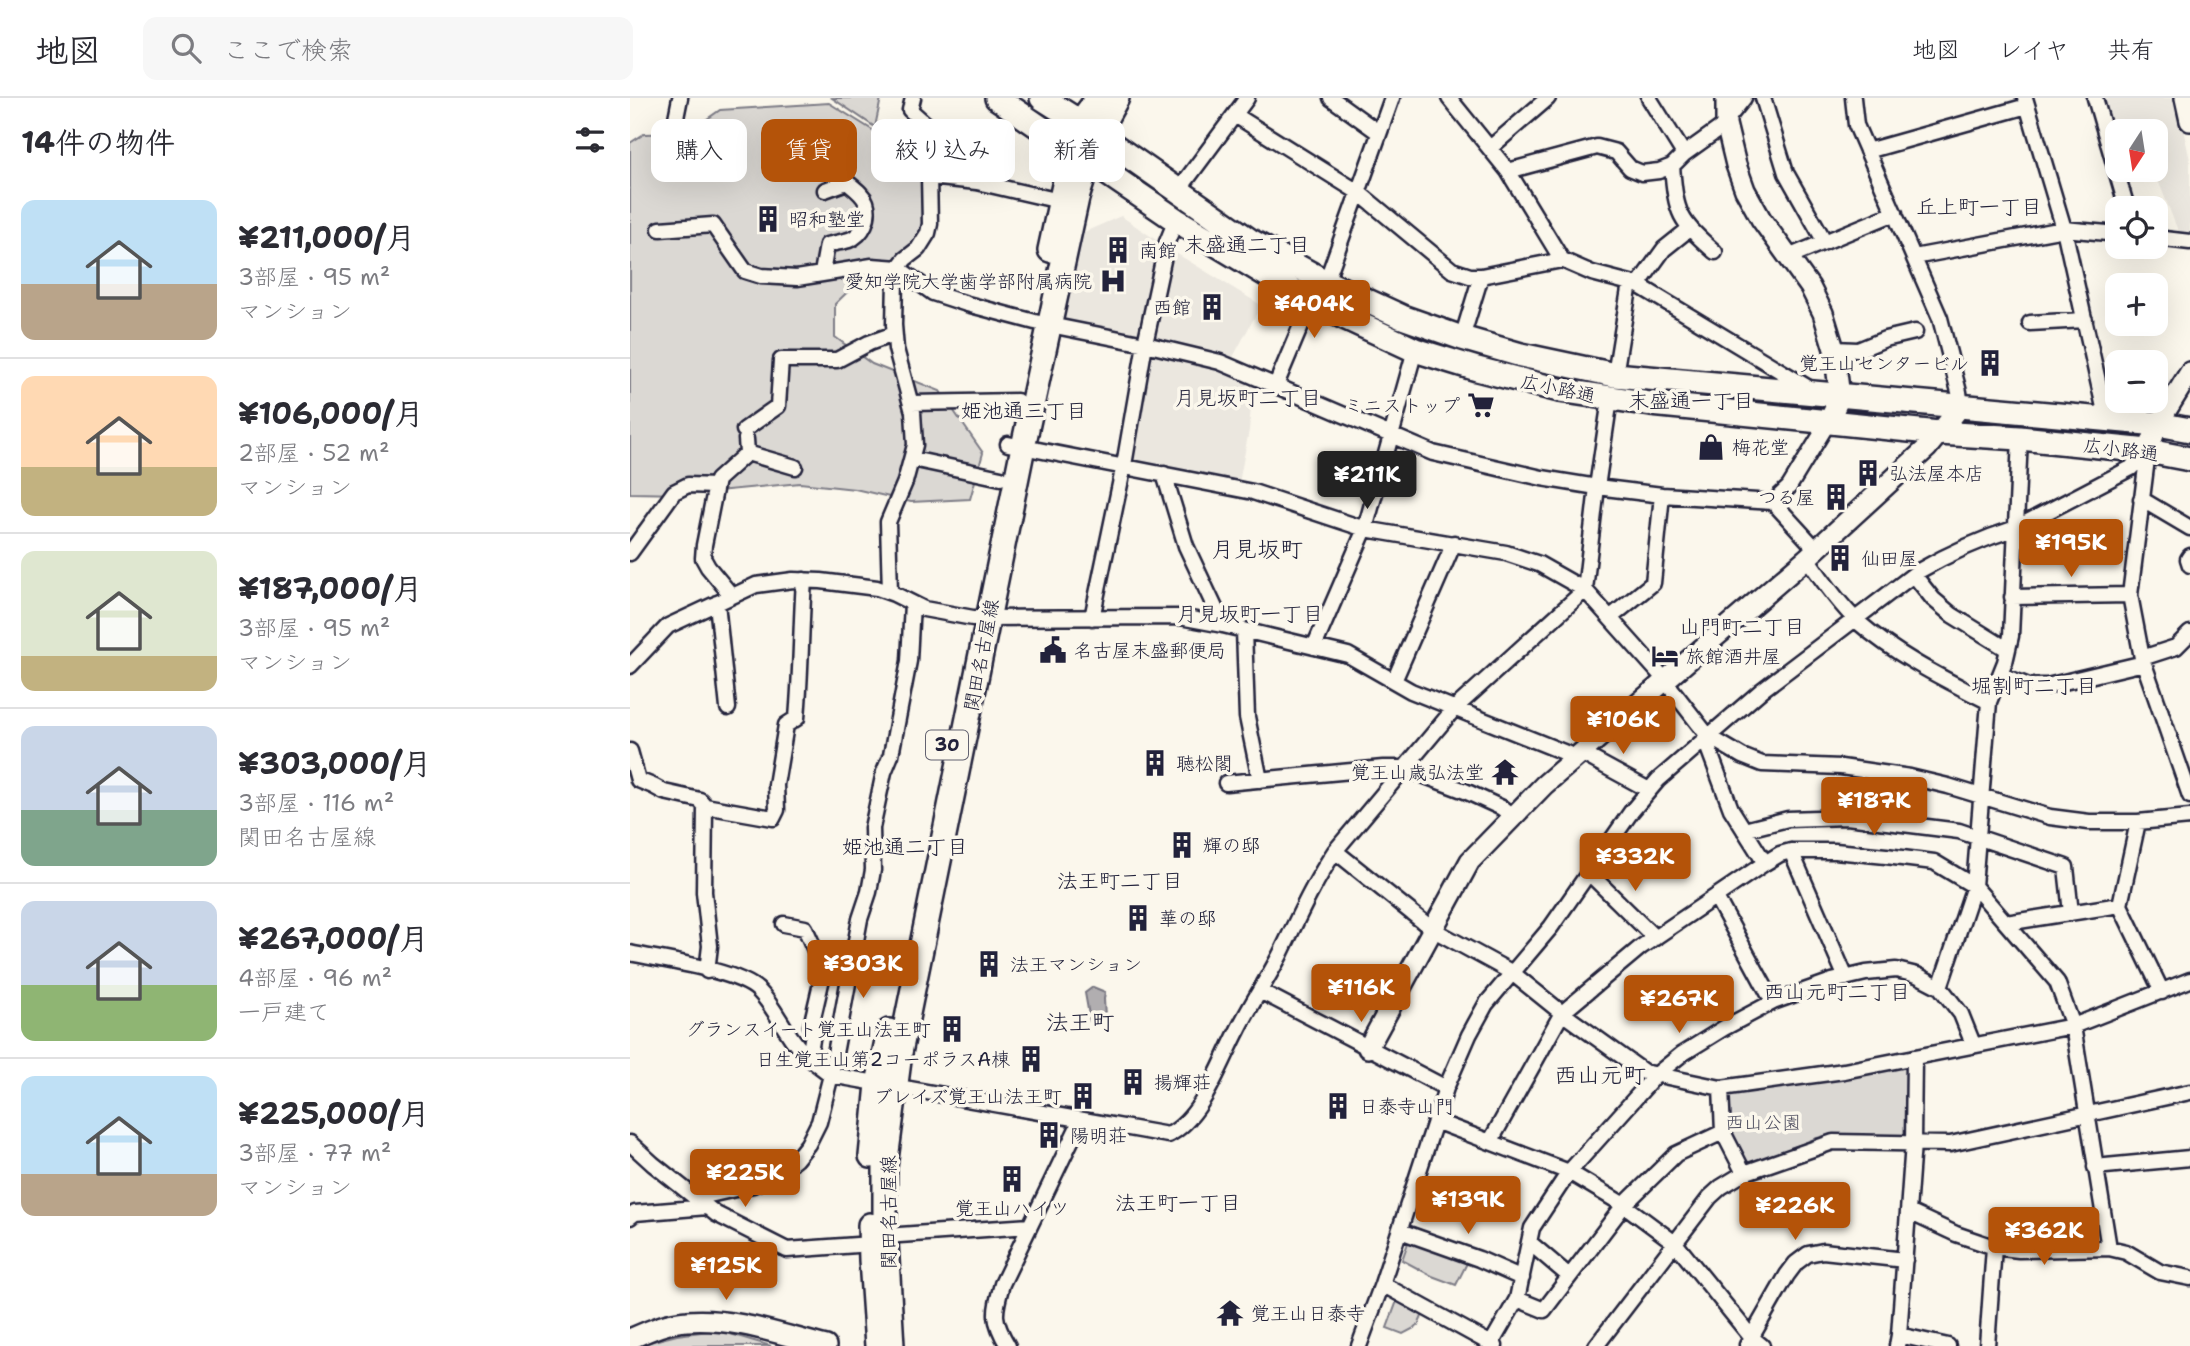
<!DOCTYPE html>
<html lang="ja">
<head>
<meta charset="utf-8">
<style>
  :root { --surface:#fff; --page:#f7f7f7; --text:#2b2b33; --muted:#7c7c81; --line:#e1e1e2; --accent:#b45309 }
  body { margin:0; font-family:"Shantell Sans","Klee One",sans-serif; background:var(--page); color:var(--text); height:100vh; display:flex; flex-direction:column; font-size:26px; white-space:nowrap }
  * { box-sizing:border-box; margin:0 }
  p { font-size:23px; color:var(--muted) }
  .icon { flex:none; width:38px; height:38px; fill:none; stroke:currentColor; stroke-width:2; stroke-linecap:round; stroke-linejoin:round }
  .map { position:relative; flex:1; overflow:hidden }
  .side { display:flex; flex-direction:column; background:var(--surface); width:630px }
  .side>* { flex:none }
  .banner { position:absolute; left:21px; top:21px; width:665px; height:63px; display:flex; gap:14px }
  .needle { width:46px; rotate:192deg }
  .tools { position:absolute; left:1475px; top:21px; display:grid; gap:14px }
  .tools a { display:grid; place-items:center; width:63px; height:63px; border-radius:14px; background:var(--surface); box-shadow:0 7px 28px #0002; font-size:35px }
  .price { position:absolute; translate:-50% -60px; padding:0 16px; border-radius:7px; background:var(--accent); color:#fff; font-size:23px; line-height:46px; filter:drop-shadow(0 2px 4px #0008) }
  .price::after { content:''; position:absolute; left:50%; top:42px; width:21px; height:16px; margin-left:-10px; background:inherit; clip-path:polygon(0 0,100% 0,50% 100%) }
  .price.active { background:#222; color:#fff }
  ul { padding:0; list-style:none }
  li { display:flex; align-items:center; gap:21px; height:175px; padding:0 21px }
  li+li { border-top:2px solid var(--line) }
  li span { display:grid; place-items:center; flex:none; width:196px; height:140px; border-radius:14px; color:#555 }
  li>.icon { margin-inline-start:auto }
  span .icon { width:84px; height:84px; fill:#fffc; stroke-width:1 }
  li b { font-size:30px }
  h2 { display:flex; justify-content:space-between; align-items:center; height:84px; padding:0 21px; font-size:30px }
  .pill { padding:0 24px; border-radius:14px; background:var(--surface); box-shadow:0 7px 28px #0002; font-size:24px; line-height:63px }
  .pill.active { background:var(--accent); color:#fff }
  header { display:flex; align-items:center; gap:42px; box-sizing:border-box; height:98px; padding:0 35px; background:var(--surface); border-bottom:2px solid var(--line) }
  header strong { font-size:33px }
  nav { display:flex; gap:38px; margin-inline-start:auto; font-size:24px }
  .search { width:490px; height:63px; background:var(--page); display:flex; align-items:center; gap:18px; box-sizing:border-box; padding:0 24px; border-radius:14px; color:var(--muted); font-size:26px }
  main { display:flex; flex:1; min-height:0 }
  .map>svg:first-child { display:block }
  .built { fill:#ebe7df }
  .green { fill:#dbd8d3; stroke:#7e7d87; stroke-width:2 }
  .water { fill:#b1aeb0; stroke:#787681; stroke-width:2 }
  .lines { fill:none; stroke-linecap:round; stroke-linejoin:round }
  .street-casing { stroke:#22223b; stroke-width:19 }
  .secondary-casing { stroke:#22223b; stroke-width:24 }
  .primary-casing { stroke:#22223b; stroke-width:28 }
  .street { stroke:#fbf7ec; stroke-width:14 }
  .secondary { stroke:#fbf7ec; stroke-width:19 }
  .primary { stroke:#fbf7ec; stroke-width:23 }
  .labels { text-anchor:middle; stroke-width:7; stroke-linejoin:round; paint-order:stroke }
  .shield { fill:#fbf7ec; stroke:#636270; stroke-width:2 }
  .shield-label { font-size:18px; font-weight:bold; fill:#22223b }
  .poi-label { font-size:19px; fill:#22223b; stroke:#fbf7ec; text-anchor:start }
  .street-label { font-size:19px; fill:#22223b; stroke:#fbf7ec }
  .park-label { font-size:19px; fill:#505061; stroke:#fbf7ec }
  .neighbourhood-label { font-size:21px; fill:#22223b; stroke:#fbf7ec }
  .quarter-label { font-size:23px; fill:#22223b; stroke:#fbf7ec }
</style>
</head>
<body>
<header>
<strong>地図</strong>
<div class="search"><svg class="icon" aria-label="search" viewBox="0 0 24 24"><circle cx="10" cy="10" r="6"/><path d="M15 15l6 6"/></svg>ここで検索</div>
<nav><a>地図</a><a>レイヤ</a><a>共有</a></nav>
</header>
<main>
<section class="side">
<h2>14件の物件<svg class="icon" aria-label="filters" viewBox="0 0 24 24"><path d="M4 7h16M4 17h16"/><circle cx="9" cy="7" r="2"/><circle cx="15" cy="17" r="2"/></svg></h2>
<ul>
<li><span style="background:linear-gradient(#bfe0f5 60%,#b9a48a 0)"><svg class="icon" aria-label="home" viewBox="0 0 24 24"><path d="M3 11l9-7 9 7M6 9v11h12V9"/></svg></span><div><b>¥211,000/月</b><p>3部屋 · 95 m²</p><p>マンション</p></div></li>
<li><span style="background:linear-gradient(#ffd9b3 65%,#c2b280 0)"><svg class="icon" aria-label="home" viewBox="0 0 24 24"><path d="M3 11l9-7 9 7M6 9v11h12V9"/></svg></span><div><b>¥106,000/月</b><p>2部屋 · 52 m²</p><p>マンション</p></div></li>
<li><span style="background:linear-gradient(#dfe7d0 75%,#c2b280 0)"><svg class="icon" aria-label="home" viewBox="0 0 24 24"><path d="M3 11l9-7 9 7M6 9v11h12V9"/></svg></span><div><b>¥187,000/月</b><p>3部屋 · 95 m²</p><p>マンション</p></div></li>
<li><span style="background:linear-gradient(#c9d6e8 60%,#7fa58c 0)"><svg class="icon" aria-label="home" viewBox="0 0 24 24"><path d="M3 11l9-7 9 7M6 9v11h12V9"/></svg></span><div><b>¥303,000/月</b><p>3部屋 · 116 m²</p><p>関田名古屋線</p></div></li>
<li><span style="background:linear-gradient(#c9d6e8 60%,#8fb573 0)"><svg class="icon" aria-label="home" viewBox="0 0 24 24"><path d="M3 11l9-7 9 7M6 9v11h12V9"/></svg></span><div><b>¥267,000/月</b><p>4部屋 · 96 m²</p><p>一戸建て</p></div></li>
<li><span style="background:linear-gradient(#bfe0f5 70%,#b9a48a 0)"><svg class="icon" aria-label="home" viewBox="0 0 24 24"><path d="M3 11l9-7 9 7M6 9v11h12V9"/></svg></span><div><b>¥225,000/月</b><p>3部屋 · 77 m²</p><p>マンション</p></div></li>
</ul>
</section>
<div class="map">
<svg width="1560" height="1248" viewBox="0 0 1560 1248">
  <rect width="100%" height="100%" fill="#fbf7ec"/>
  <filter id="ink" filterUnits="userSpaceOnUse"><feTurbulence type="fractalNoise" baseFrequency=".0143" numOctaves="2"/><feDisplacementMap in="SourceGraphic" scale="14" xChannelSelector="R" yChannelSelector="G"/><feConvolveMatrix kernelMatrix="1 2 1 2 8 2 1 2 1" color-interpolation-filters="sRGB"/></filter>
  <g filter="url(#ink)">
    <!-- built -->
    <path class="built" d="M1467,0H1546L1560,62V139L1550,138L1526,77L1494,86L1489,72H1526V33H1488L1487,66Z
      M491,118L532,146L510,237L436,221L435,219L452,135Z
      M544,154L631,207L602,261L524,242L540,158Z
      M527,255L578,268L623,286L619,332L609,385L504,364L500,360L522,258Z"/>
    <!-- green -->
    <path class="green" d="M202,0H251L245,29Z
      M199,5L244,33L274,67L296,81L297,131L269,163L238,174L205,206V239L242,266L310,293L353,355L340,401L281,404L225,391L170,385L56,396L0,395V45L14,36L57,35L90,12Z
      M1276,965L1280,969L1277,1039L1205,1037L1187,1040L1120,1066L1113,1064L1098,1034L1095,999L1098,995Z
      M779,1142L838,1163L826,1187L802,1178L772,1162Z
      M767,1203L793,1216L788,1228L773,1236L757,1230Z
      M87,1232L141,1248H4L47,1237Z"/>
    <!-- water -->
    <path class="water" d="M463,889L475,894L474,901L475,919L460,923L455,895Z"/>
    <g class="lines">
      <defs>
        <path id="street" d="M701,0L748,34
          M819,0L878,73L932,162
          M1019,0L1054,56
          M1133,0L1156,75L1195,144
          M1223,0L1226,27L1310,220L1329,294L1331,308
          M1395,0L1434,131L1477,323
          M1465,0L1497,110
          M605,17L728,94L822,172L840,178H851L932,162L962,175L1008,187L1182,292
          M1098,20L1114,0
          M44,30L50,0
          M860,50L918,0
          M1237,53L1397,8
          M1042,68C1046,117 1049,122 1085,154
          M878,73L967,49L986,54L1000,70L1012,75L1029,73L1042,68L1054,56L1096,26
          M299,79L347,84L430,103
          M548,93L617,0
          M30,131L83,127L115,173L131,178L167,180L242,168L268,170L303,195L337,206L405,224L515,246L590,264L803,355L912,380L967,389L1032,397L1143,404L1186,451
          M1526,140L1560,144
          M1158,159L1265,115
          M1284,159L1434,131L1488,136
          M192,175L197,147C204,145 212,144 219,142C233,137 241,119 236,104C233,96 224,90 217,84L195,92
          M1008,187L1034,151L1059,131
          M1400,225L1455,222
          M832,240L851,178
          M1204,251L1228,252L1255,241L1285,234
          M985,277L1000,185
          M646,287L672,225L696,184L762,0
          M281,305L387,303
          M114,332L148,308L151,262H207L239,245L264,236
          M378,346L623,394L735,431L876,455L909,466L955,492L1029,575L1078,638L1112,658L1132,666L1211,669L1280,679L1318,688L1420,719L1459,724H1508L1560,719
          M1518,353L1500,497L1512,560L1560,698
          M117,355L165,369
          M282,361L371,380
          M534,376L556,448L593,527
          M1511,401L1560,430
          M1143,404L1159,389L1198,325
          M0,455L44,394L58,387L85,388
          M1560,458L1558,461L1560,467
          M1177,460C1190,479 1212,509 1228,524C1267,558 1314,581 1359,604
          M1284,477L1303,501L1322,517L1377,551
          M260,494L258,424L275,384L285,347L283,314L266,251L264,227L265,180L268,170L275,161L288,151L298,135L300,126L298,28L280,12L283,0
          M102,498L78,469L73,460L74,447L87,382L117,355L116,341
          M1382,499L1500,497
          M87,505L98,610
          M981,519L1023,485L1032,397
          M462,520L494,367L515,246L537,144L546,122
          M614,532L617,619L630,682
          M684,549L735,431L785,252
          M1512,560L1546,549L1560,535
          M0,568L38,528L126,487L163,482L191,483L247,490L264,496L294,511L343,520L550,519L593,527L718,557L781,593L946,659
          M1371,577L1399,588H1417L1514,565
          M764,583L824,445
          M1078,638L1077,647L1101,711L1135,765
          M0,653L8,682L23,688L34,694L70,702L75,708L143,720L147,712L146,687L156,627L167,620C171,574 171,528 174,482
          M951,655L1019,692
          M596,685L753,670H774L835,693L872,710L882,718
          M75,708L74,794L80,848L77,873
          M1508,724L1490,807L1532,894
          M1114,732L1158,721L1217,719L1329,733L1436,769L1441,815
          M705,753L802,831L881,874L932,915L1014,974L1091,990L1214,973L1443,928L1560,882
          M1161,753L1216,880
          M959,775L1025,840
          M1086,799L1143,904
          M1376,825L1490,807
          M154,826L175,830L194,872L181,928L184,929L179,960
          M0,855C30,862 107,872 128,892C147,911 156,939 176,957C183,964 193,970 201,977L538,1037C572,1021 591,964 608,932C621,906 637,882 650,857C667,822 683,786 705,753L824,611L955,492L967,389L980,301
          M1310,889L1344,788L1359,604L1375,564L1381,538L1390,340
          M630,893L816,990
          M1091,990L1093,1034L1114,1075
          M805,1023L939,1074L994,1107L1045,1145L1122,1240L1132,1248
          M860,1044L932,915L1011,849L1135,765L1150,756L1161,753H1205L1256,758L1304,764L1344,788L1427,884L1443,928L1479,1150
          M0,1045L23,1066L86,1116L157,1152L241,1146
          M1465,1069L1560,1060
          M66,1100L123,1087L150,1074L166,1061L178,1046L189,1024L201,977L230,821L239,794L243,772L242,730L254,674L261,657L279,563L282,505
          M1279,1114L1326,1136L1364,1149L1389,1152L1479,1150L1496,1154L1530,1174L1560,1180
          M0,1119L5,1115L77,1109
          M770,1133L849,1161L892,1180
          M255,1138L400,1128
          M899,1144L939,1178
          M752,1186L865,1248
          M887,1201L914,1212L994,1107L1046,1056L1093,1034
          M1269,1237L1318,1248
          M861,1246L887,1201L902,1130L939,1074L1026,977L1052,956L1094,930L1143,904L1202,883L1236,875L1266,872L1287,877L1310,889L1331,916L1343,946
          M1117,1247L1157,1177L1166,1165L1178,1156L1193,1153L1275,1162
          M378,1248C362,1221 364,1215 372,1186L451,1022
          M729,1248L752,1186L816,990L839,937L856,906L921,829L1001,714L1028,682L1132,592L1287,474C1318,456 1351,441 1386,430L1501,370L1518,353
          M966,1248L1080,1099L1091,1089L1114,1075L1203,1044L1320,1046L1560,994
          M1267,1248L1269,1237L1283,1045L1284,959
          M1357,1248L1364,1149"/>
        <path id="secondary" d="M1096,0V26L1106,67L1115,92L1131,121L1180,189L1193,215L1204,251L1210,299L1198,325
          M1555,0L1560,23
          M1518,353L1528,326L1560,274
          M738,950L840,763L914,687L1177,460L1297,350L1331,308
          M0,1241C18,1233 37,1224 57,1223C103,1219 152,1237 196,1248"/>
        <path id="primary" d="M367,0L546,122L684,205L785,252L847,271L929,292L1021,306L1309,335L1390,340L1518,353L1560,361
          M412,0L450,24L619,142L696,184L772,219L832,240L891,257L985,277L1528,326L1560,332
          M420,152L442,50L450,24L468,0
          M241,1058L248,986L259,933
          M240,1127L241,1162L247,1248
          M262,1248L255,1126V1069L270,955L393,349L447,100L467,36L487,0"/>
      </defs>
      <!-- street casing -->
      <use href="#street" class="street-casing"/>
      <!-- secondary casing -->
      <use href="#secondary" class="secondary-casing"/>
      <!-- primary casing -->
      <use href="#primary" class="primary-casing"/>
      <!-- street -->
      <use href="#street" class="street"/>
      <!-- secondary -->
      <use href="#secondary" class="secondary"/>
      <!-- primary -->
      <use href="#primary" class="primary"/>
    </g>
  </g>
  <!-- icons -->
  <defs>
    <symbol id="building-bare" viewBox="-9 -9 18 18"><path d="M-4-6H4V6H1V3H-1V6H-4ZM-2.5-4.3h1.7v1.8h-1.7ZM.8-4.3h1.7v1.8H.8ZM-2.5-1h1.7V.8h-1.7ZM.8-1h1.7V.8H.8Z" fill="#22223b" stroke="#fbf7ec" stroke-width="2.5" paint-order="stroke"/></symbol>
    <symbol id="hospital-bare" viewBox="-9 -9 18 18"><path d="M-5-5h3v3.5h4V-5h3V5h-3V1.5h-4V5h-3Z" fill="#22223b" stroke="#fbf7ec" stroke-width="2.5" paint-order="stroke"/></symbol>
    <symbol id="supermarket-bare" viewBox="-9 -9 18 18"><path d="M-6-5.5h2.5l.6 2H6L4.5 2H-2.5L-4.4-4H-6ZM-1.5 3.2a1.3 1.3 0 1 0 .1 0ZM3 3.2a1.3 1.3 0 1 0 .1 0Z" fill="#22223b" stroke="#fbf7ec" stroke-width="2.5" paint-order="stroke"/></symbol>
    <symbol id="shop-bare" viewBox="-9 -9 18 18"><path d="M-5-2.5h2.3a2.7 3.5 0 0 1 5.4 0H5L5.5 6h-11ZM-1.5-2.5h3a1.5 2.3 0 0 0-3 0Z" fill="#22223b" stroke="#fbf7ec" stroke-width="2.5" paint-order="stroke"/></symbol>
    <symbol id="civic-bare" viewBox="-9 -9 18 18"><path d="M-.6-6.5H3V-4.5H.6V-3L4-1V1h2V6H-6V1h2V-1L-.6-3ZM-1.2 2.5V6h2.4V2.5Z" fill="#22223b" stroke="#fbf7ec" stroke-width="2.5" paint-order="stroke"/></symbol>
    <symbol id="hotel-bare" viewBox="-9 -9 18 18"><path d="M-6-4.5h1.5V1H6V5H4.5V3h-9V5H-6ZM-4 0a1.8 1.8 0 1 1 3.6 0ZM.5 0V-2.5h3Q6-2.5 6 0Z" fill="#22223b" stroke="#fbf7ec" stroke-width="2.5" paint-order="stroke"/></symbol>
    <symbol id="temple-bare" viewBox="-9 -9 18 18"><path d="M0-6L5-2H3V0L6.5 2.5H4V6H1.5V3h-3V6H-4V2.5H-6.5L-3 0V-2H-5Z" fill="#22223b" stroke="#fbf7ec" stroke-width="2.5" paint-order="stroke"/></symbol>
  </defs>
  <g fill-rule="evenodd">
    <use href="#building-bare" x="119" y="102" width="38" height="38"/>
    <use href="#building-bare" x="469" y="133" width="38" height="38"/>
    <use href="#hospital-bare" x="464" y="164" width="38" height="38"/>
    <use href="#building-bare" x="563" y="190" width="38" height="38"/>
    <use href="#building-bare" x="1341" y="246" width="38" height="38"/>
    <use href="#supermarket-bare" x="832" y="288" width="38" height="38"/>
    <use href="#shop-bare" x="1062" y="330" width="38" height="38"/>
    <use href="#building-bare" x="1219" y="356" width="38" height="38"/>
    <use href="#building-bare" x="1187" y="380" width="38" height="38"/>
    <use href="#building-bare" x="1191" y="441" width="38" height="38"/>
    <use href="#civic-bare" x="404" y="533" width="38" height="38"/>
    <use href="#hotel-bare" x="1016" y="539" width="38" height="38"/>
    <use href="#building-bare" x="506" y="646" width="38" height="38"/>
    <use href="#temple-bare" x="856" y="655" width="38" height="38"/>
    <use href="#building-bare" x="533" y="728" width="38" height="38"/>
    <use href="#building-bare" x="489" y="801" width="38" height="38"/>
    <use href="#building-bare" x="340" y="847" width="38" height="38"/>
    <use href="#building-bare" x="303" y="912" width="38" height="38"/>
    <use href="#building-bare" x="382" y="942" width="38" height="38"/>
    <use href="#building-bare" x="484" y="965" width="38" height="38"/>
    <use href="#building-bare" x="434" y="979" width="38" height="38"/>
    <use href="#building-bare" x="689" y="989" width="38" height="38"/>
    <use href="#building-bare" x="400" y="1018" width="38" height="38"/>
    <use href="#building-bare" x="363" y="1062" width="38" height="38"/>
    <use href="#temple-bare" x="581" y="1196" width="38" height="38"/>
  </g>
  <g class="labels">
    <!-- shield labels -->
    <rect class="shield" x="296" y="632.5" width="42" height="29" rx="5"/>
    <g class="shield-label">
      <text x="317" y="653">30</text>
    </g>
    <!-- poi labels -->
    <g class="poi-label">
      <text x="159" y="128">昭和塾堂</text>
      <text x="509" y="159">南館</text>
      <text x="462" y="190" text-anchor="end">愛知学院大学歯学部附属病院</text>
      <text x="561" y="216" text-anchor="end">西館</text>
      <text x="1339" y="272" text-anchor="end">覚王山センタービル</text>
      <text x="830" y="314" text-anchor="end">ミニストップ</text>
      <text x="1102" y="356">梅花堂</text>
      <text x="1259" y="382">弘法屋本店</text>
      <text x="1185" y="406" text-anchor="end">つる屋</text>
      <text x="1231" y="467">仙田屋</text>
      <text x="444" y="559">名古屋末盛郵便局</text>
      <text x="1056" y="565">旅館酒井屋</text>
      <text x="546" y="672">聴松閣</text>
      <text x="854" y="681" text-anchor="end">覚王山歳弘法堂</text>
      <text x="573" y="754">輝の邸</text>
      <text x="529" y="827">華の邸</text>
      <text x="380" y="873">法王マンション</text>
      <text x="301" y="938" text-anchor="end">グランスイート覚王山法王町</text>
      <text x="380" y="968" text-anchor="end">日生覚王山第2コーポラスA棟</text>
      <text x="524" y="991">揚輝荘</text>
      <text x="432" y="1005" text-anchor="end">ブレイズ覚王山法王町</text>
      <text x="729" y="1015">日泰寺山門</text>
      <text x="440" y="1044">陽明荘</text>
      <text x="382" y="1117" text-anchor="middle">覚王山ハイツ</text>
      <text x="621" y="1222">覚王山日泰寺</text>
    </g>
    <!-- street labels -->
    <g class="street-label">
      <text transform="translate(928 290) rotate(12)" y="7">広小路通</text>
      <text transform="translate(1491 351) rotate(7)" y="7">広小路通</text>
      <text transform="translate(351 557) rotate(-79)" y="7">関田名古屋線</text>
      <text transform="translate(258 1114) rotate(-90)" y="7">関田名古屋線</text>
    </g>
    <!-- park labels -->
    <g class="park-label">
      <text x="1133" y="1031">西山公園</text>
    </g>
    <!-- neighbourhood labels -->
    <g class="neighbourhood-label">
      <text x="1349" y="116">丘上町一丁目</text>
      <text x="617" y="154">末盛通二丁目</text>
      <text x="618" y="307">月見坂町二丁目</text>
      <text x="1061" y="310">末盛通一丁目</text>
      <text x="394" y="320">姫池通三丁目</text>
      <text x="620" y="523">月見坂町一丁目</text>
      <text x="1112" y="536">山門町二丁目</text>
      <text x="1404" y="595">堀割町二丁目</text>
      <text x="275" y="756">姫池通二丁目</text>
      <text x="490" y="790">法王町二丁目</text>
      <text x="1207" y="901">西山元町二丁目</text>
      <text x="548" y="1112">法王町一丁目</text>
    </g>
    <!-- quarter labels -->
    <g class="quarter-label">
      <text x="627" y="459">月見坂町</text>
      <text x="450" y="932">法王町</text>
      <text x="970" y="985">西山元町</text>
    </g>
  </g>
</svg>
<div class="tools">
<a><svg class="needle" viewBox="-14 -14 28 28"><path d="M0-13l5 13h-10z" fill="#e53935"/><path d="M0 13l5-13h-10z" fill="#7c7c81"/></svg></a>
<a><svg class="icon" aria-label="locate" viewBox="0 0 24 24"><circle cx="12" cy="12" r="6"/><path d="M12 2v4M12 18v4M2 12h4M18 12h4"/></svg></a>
<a>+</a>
<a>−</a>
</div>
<b class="price" style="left:684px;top:242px">¥404K</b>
<b class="price active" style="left:737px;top:413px">¥211K</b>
<b class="price" style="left:1441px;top:481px">¥195K</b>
<b class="price" style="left:993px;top:658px">¥106K</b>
<b class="price" style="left:1244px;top:739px">¥187K</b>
<b class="price" style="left:1005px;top:795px">¥332K</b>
<b class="price" style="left:233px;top:902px">¥303K</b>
<b class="price" style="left:731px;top:926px">¥116K</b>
<b class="price" style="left:1049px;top:937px">¥267K</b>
<b class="price" style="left:115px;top:1111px">¥225K</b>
<b class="price" style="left:838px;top:1138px">¥139K</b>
<b class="price" style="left:1165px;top:1144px">¥226K</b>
<b class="price" style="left:1414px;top:1169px">¥362K</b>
<b class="price" style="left:96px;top:1204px">¥125K</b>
<div class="banner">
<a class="pill">購入</a>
<a class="pill active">賃貸</a>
<a class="pill">絞り込み</a>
<a class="pill">新着</a>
</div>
</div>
</main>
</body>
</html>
